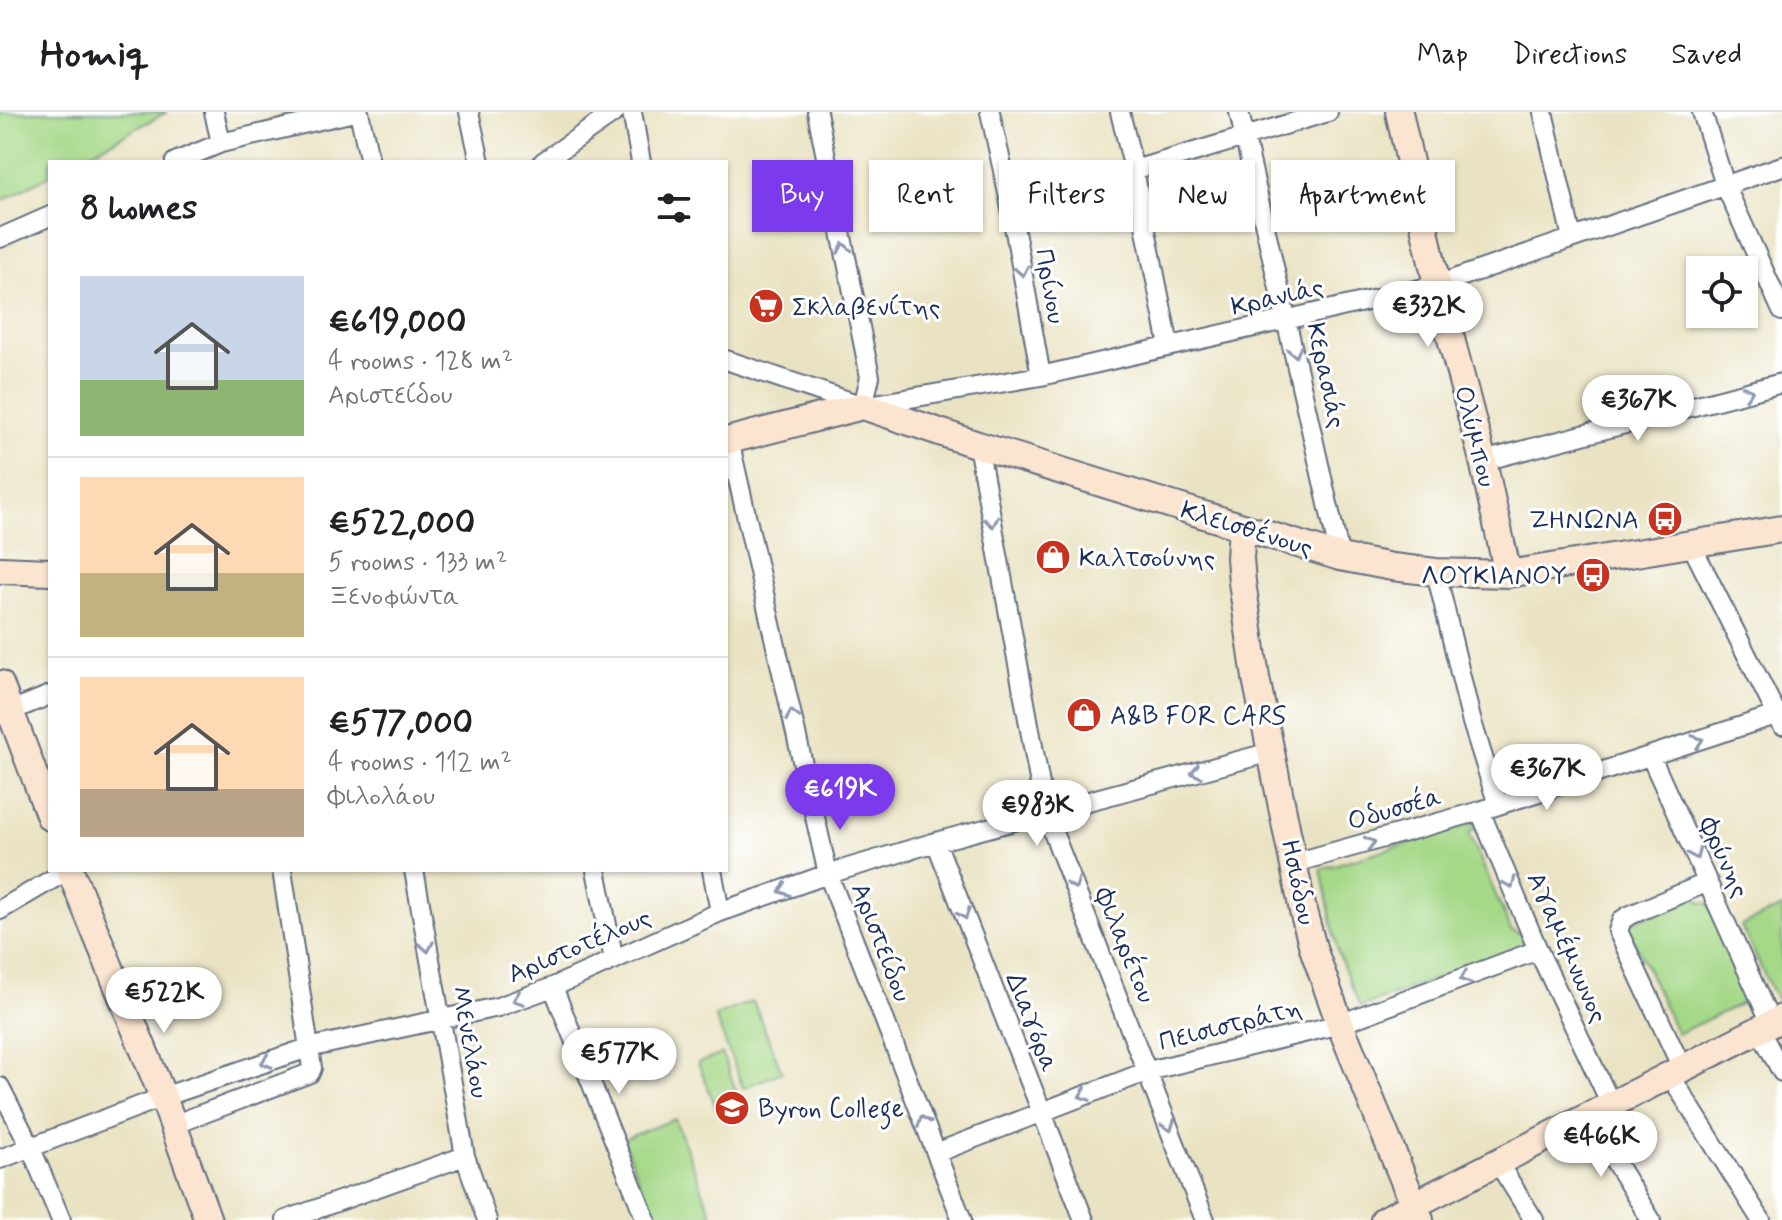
<!DOCTYPE html>
<html lang="en">
<head>
<meta charset="utf-8">
<style>
  :root { --surface:#fff; --page:#f2f2f2; --text:#202124; --muted:#757577; --line:#e0e0e0; --accent:#7c3aed }
  body { margin:0; font-family:Mynerve,sans-serif; background:var(--page); color:var(--text); height:100vh; display:flex; flex-direction:column; font-size:30px; white-space:nowrap }
  * { box-sizing:border-box; margin:0 }
  p { font-size:26px; color:var(--muted) }
  .icon { flex:none; width:44px; height:44px; fill:none; stroke:currentColor; stroke-width:2; stroke-linecap:round; stroke-linejoin:round }
  .map { position:relative; flex:1; overflow:hidden }
  .side { position:absolute; left:48px; top:48px; width:680px; height:712px; display:flex; flex-direction:column; background:var(--surface); border-radius:0px; box-shadow:0 2px 6px #0004 }
  .side>* { flex:none }
  .hud { position:absolute; left:752px; top:48px; width:760px; height:72px; display:flex; gap:16px }
  .buttons { position:absolute; left:1686px; top:144px; display:grid; gap:16px }
  .buttons a { display:grid; place-items:center; width:72px; height:72px; border-radius:0px; background:var(--surface); box-shadow:0 2px 6px #0004; font-size:40px }
  .price { position:absolute; translate:-50% -68px; padding:0 18px; border-radius:28px; background:#fff; color:#222; font-size:26px; line-height:52px; filter:drop-shadow(0 2px 4px #0008) }
  .price::after { content:''; position:absolute; left:50%; top:48px; width:24px; height:18px; margin-left:-12px; background:inherit; clip-path:polygon(0 0,100% 0,50% 100%) }
  .price.current { background:var(--accent); color:#fff }
  ul { padding:0; list-style:none }
  li { display:flex; align-items:center; gap:24px; height:200px; padding:0 32px }
  li+li { border-top:2px solid var(--line) }
  li span { display:grid; place-items:center; flex:none; width:224px; height:160px; border-radius:0px; color:#555 }
  li>.icon { margin-inline-start:auto }
  span .icon { width:96px; height:96px; fill:#fffc; stroke-width:1 }
  li b { font-size:34px }
  h2 { display:flex; justify-content:space-between; align-items:center; height:96px; padding:0 32px; font-size:34px }
  .pill { padding:0 28px; border-radius:0px; background:var(--surface); box-shadow:0 2px 6px #0004; font-size:28px; line-height:72px }
  .pill.current { background:var(--accent); color:#fff }
  header { display:flex; align-items:center; gap:48px; box-sizing:border-box; height:112px; padding:0 40px; background:var(--surface); border-bottom:2px solid var(--line) }
  header strong { font-size:38px }
  nav { display:flex; gap:44px; margin-inline-start:auto; font-size:28px }
  .map>svg:first-child { display:block }
  .green { fill:#a5d887; stroke:#608472; stroke-width:2 }
  .lines { fill:none; stroke-linecap:round; stroke-linejoin:round }
  .street-casing { stroke:#636e81; stroke-width:22 }
  .secondary-casing { stroke:#636e81; stroke-width:30 }
  .street { stroke:#fff; stroke-width:18 }
  .secondary { stroke:#fce5d0; stroke-width:26 }
  .oneway { stroke:#8d97ae }
  .labels { text-anchor:middle; stroke-width:6; stroke-linejoin:round; paint-order:stroke }
  .street-label { font-size:26px; fill:#1b2f5e; stroke:#fff }
  .poi-label { font-size:26px; fill:#1b2f5e; stroke:#fff; text-anchor:start }
</style>
</head>
<body>
<header>
<strong>Homiq</strong>
<nav><a>Map</a><a>Directions</a><a>Saved</a></nav>
</header>
<div class="map">
<svg width="1782" height="1108" viewBox="0 0 1782 1108">
  <rect width="100%" height="100%" fill="#fff"/>
  <filter id="ink" filterUnits="userSpaceOnUse"><feTurbulence type="fractalNoise" baseFrequency=".0125" numOctaves="2"/><feDisplacementMap in="SourceGraphic" scale="16" xChannelSelector="R" yChannelSelector="G"/><feConvolveMatrix kernelMatrix="1 2 1 2 8 2 1 2 1" color-interpolation-filters="sRGB"/></filter>
  <filter id="wash" filterUnits="userSpaceOnUse"><feTurbulence type="fractalNoise" baseFrequency=".006" numOctaves="4" result="noise"/><feDisplacementMap in="SourceGraphic" scale="32" xChannelSelector="R" yChannelSelector="G"/><feGaussianBlur stdDeviation="1.8" result="paint"/><feColorMatrix in="noise" values="0 0 0 0 0 0 0 0 0 0 0 0 0 0 0 0 0 1.4 0 .05"/><feComposite in="paint" operator="in"/></filter>
  <g filter="url(#wash)">
    <rect width="100%" height="100%" fill="#eae3c3"/>
    <!-- green -->
    <path class="green" d="M0,0H167L74,50H50V63L0,90Z
      M1477,710L1482,719L1475,717L1469,721L1511,818L1530,826L1532,831L1360,895L1338,841L1321,757Z
      M1694,783L1700,790L1709,792L1755,885L1677,922L1627,813Z
      M1782,795V884L1776,887L1741,814Z
      M753,889L782,960L743,976L715,904Z
      M722,942L740,989L717,998L698,951Z
      M675,1007L714,1108H654L623,1027Z"/>
  </g>
  <g filter="url(#ink)">
    <g class="lines">
      <defs>
        <path id="street" d="M214,0L221,31
          M359,0L370,50
          M469,0L480,50
          M632,0L641,50
          M817,0L870,265L863,294
          M990,0L1009,86L1041,264
          M1120,0L1134,58L1169,234
          M1239,0L1340,445
          M1543,0L1572,126
          M1702,0L1725,73L1782,199
          M175,50L221,31L354,0
          M543,50L615,0
          M1009,86L1134,58L1328,0
          M0,126L50,104
          M726,248L863,294L1041,264L1437,173L1782,54
          M729,328L828,762L962,1108
          M978,333L1045,700L1205,1108
          M1483,349L1782,271
          M1692,434L1782,613
          M1436,460L1471,607L1498,693
          M1,603L50,583
          M1651,645L1771,911
          M1480,699L1538,838L1611,992
          M936,730L1084,1108
          M1294,751L1480,699L1782,601
          M414,758L465,1044L487,1108
          M596,758L614,848
          M712,758L720,800
          M0,798L68,758
          M553,875L646,1108
          M1759,917L1782,960
          M1682,956L1618,819L1622,808L1628,804L1708,770
          M1670,963L1761,1108
          M0,975L30,1034L61,1108
          M1587,1004L1651,1108
          M173,1013L310,961L312,956L282,758
          M936,1041L1148,959L1340,912L1538,838
          M0,1047L163,985L308,936L498,895L553,875L720,800L828,762L936,730L1271,640
          M1497,1049L1534,1108
          M286,1108L465,1044"/>
        <path id="secondary" d="M1399,0L1437,173L1483,349L1508,462
          M726,329L863,294L978,333L1340,445L1392,455L1436,460L1508,462L1782,417
          M1242,415L1240,446L1242,470L1256,566L1303,799L1314,839L1340,912L1420,1108
          M0,458L50,460
          M0,572L50,705
          M70,758L163,985L208,1108
          M1384,1108L1782,906"/>
      </defs>
      <!-- street casing -->
      <use href="#street" class="street-casing"/>
      <!-- secondary casing -->
      <use href="#secondary" class="secondary-casing"/>
      <!-- street -->
      <use href="#street" class="street"/>
      <!-- secondary -->
      <use href="#secondary" class="secondary"/>
    </g>
    <!-- one-way arrows -->
    <defs><path id="oneway-chevron" d="M-2-3.5L2.5 0L-2 3.5" fill="none" stroke-width="1.6" stroke-linecap="round" stroke-linejoin="round" transform="scale(2)"/></defs>
    <g class="oneway">
      <use href="#oneway-chevron" transform="translate(844 136) rotate(-101)"/>
      <use href="#oneway-chevron" transform="translate(1022 159) rotate(80)"/>
      <use href="#oneway-chevron" transform="translate(1295 240) rotate(78)"/>
      <use href="#oneway-chevron" transform="translate(1748 280) rotate(-15)"/>
      <use href="#oneway-chevron" transform="translate(992 410) rotate(80)"/>
      <use href="#oneway-chevron" transform="translate(792 603) rotate(-103)"/>
      <use href="#oneway-chevron" transform="translate(1698 629) rotate(-19)"/>
      <use href="#oneway-chevron" transform="translate(1196 660) rotate(165)"/>
      <use href="#oneway-chevron" transform="translate(1370 731) rotate(-15)"/>
      <use href="#oneway-chevron" transform="translate(1695 742) rotate(66)"/>
      <use href="#oneway-chevron" transform="translate(1510 771) rotate(67)"/>
      <use href="#oneway-chevron" transform="translate(1074 772) rotate(68)"/>
      <use href="#oneway-chevron" transform="translate(784 778) rotate(161)"/>
      <use href="#oneway-chevron" transform="translate(964 802) rotate(69)"/>
      <use href="#oneway-chevron" transform="translate(427 835) rotate(80)"/>
      <use href="#oneway-chevron" transform="translate(1465 866) rotate(159)"/>
      <use href="#oneway-chevron" transform="translate(518 887) rotate(160)"/>
      <use href="#oneway-chevron" transform="translate(266 950) rotate(161)"/>
      <use href="#oneway-chevron" transform="translate(1084 983) rotate(160)"/>
      <use href="#oneway-chevron" transform="translate(923 1009) rotate(-111)"/>
      <use href="#oneway-chevron" transform="translate(1169 1014) rotate(69)"/>
    </g>
  </g>
  <!-- icons -->
  <defs>
    <symbol id="supermarket-disc" viewBox="-11 -11 22 22"><circle r="9.5" fill="#c8321e" stroke="#fff"/><path d="M-6-5.5h2.5l.6 2H6L4.5 2H-2.5L-4.4-4H-6ZM-1.5 3.2a1.3 1.3 0 1 0 .1 0ZM3 3.2a1.3 1.3 0 1 0 .1 0Z" fill="#fff"/></symbol>
    <symbol id="bus-disc" viewBox="-11 -11 22 22"><circle r="9.5" fill="#c8321e" stroke="#fff"/><path d="M-5-6H5V4H4V6H2V4H-2V6H-4V4H-5ZM-3.5-4V0h7V-4ZM-3.5 1.2v1.5H-2V1.2ZM2 1.2v1.5H3.5V1.2Z" fill="#fff"/></symbol>
    <symbol id="shop-disc" viewBox="-11 -11 22 22"><circle r="9.5" fill="#c8321e" stroke="#fff"/><path d="M-5-2.5h2.3a2.7 3.5 0 0 1 5.4 0H5L5.5 6h-11ZM-1.5-2.5h3a1.5 2.3 0 0 0-3 0Z" fill="#fff"/></symbol>
    <symbol id="university-disc" viewBox="-11 -11 22 22"><circle r="9.5" fill="#c8321e" stroke="#fff"/><path d="M0-5L7-2L0 1L-7-2ZM-4 1L0 2.5L4 1V4Q0 6-4 4Z" fill="#fff"/></symbol>
  </defs>
  <g fill-rule="evenodd">
    <use href="#supermarket-disc" x="746" y="174" width="40" height="40"/>
    <use href="#bus-disc" x="1645" y="387" width="40" height="40"/>
    <use href="#shop-disc" x="1033" y="425" width="40" height="40"/>
    <use href="#bus-disc" x="1573" y="443" width="40" height="40"/>
    <use href="#shop-disc" x="1064" y="583" width="40" height="40"/>
    <use href="#university-disc" x="712" y="976" width="40" height="40"/>
  </g>
  <g class="labels">
    <!-- street labels -->
    <g class="street-label">
      <text transform="translate(1051 174) rotate(80)" y="9">Πρίνου</text>
      <text transform="translate(1277 184) rotate(-13)" y="9">Κρανιάς</text>
      <text transform="translate(1327 263) rotate(78)" y="9">Κερασιάς</text>
      <text transform="translate(1476 324) rotate(76)" y="9">Ολύμπου</text>
      <text transform="translate(1247 416) rotate(17)" y="9">Κλεισθένους</text>
      <text transform="translate(1394 696) rotate(-16)" y="9">Οδυσσέα</text>
      <text transform="translate(1725 745) rotate(66)" y="9">Φρύνης</text>
      <text transform="translate(1299 770) rotate(78)" y="9">Ησιόδου</text>
      <text transform="translate(882 830) rotate(69)" y="9">Αριστείδου</text>
      <text transform="translate(579 833) rotate(-23)" y="9">Αριστοτέλους</text>
      <text transform="translate(1126 833) rotate(68)" y="9">Φιλαρέτου</text>
      <text transform="translate(1568 835) rotate(66)" y="9">Αγαμέμνωνος</text>
      <text transform="translate(1033 910) rotate(69)" y="9">Διαγόρα</text>
      <text transform="translate(1230 912) rotate(-14)" y="9">Πεισιστράτη</text>
      <text transform="translate(471 930) rotate(80)" y="9">Μενελάου</text>
    </g>
    <!-- poi labels -->
    <g class="poi-label">
      <text x="792" y="203">Σκλαβενίτης</text>
      <text x="1639" y="416" text-anchor="end">ΖΗΝΩΝΑ</text>
      <text x="1079" y="454">Καλτσούνης</text>
      <text x="1567" y="472" text-anchor="end">ΛΟΥΚΙΑΝΟΥ</text>
      <text x="1110" y="612">A&amp;B FOR CARS</text>
      <text x="758" y="1005">Byron College</text>
    </g>
  </g>
</svg>
<div class="buttons">
<a><svg class="icon" aria-label="locate" viewBox="0 0 24 24"><circle cx="12" cy="12" r="6"/><path d="M12 2v4M12 18v4M2 12h4M18 12h4"/></svg></a>
</div>
<b class="price" style="left:1428px;top:237px">€332K</b>
<b class="price" style="left:1638px;top:331px">€367K</b>
<b class="price" style="left:1547px;top:700px">€367K</b>
<b class="price current" style="left:840px;top:720px">€619K</b>
<b class="price" style="left:1037px;top:736px">€983K</b>
<b class="price" style="left:164px;top:923px">€522K</b>
<b class="price" style="left:619px;top:984px">€577K</b>
<b class="price" style="left:1601px;top:1067px">€466K</b>
<div class="hud">
<a class="pill current">Buy</a>
<a class="pill">Rent</a>
<a class="pill">Filters</a>
<a class="pill">New</a>
<a class="pill">Apartment</a>
</div>
<section class="side">
<h2>8 homes<svg class="icon" aria-label="filters" viewBox="0 0 24 24"><path d="M4 7h16M4 17h16"/><circle cx="9" cy="7" r="2"/><circle cx="15" cy="17" r="2"/></svg></h2>
<ul>
<li><span style="background:linear-gradient(#c9d6e8 65%,#8fb573 0)"><svg class="icon" aria-label="home" viewBox="0 0 24 24"><path d="M3 11l9-7 9 7M6 9v11h12V9"/></svg></span><div><b>€619,000</b><p>4 rooms · 128 m²</p><p>Αριστείδου</p></div></li>
<li><span style="background:linear-gradient(#ffd9b3 60%,#c2b280 0)"><svg class="icon" aria-label="home" viewBox="0 0 24 24"><path d="M3 11l9-7 9 7M6 9v11h12V9"/></svg></span><div><b>€522,000</b><p>5 rooms · 133 m²</p><p>Ξενοφώντα</p></div></li>
<li><span style="background:linear-gradient(#ffd9b3 70%,#b9a48a 0)"><svg class="icon" aria-label="home" viewBox="0 0 24 24"><path d="M3 11l9-7 9 7M6 9v11h12V9"/></svg></span><div><b>€577,000</b><p>4 rooms · 112 m²</p><p>Φιλολάου</p></div></li>
</ul>
</section>
</div>
</body>
</html>
